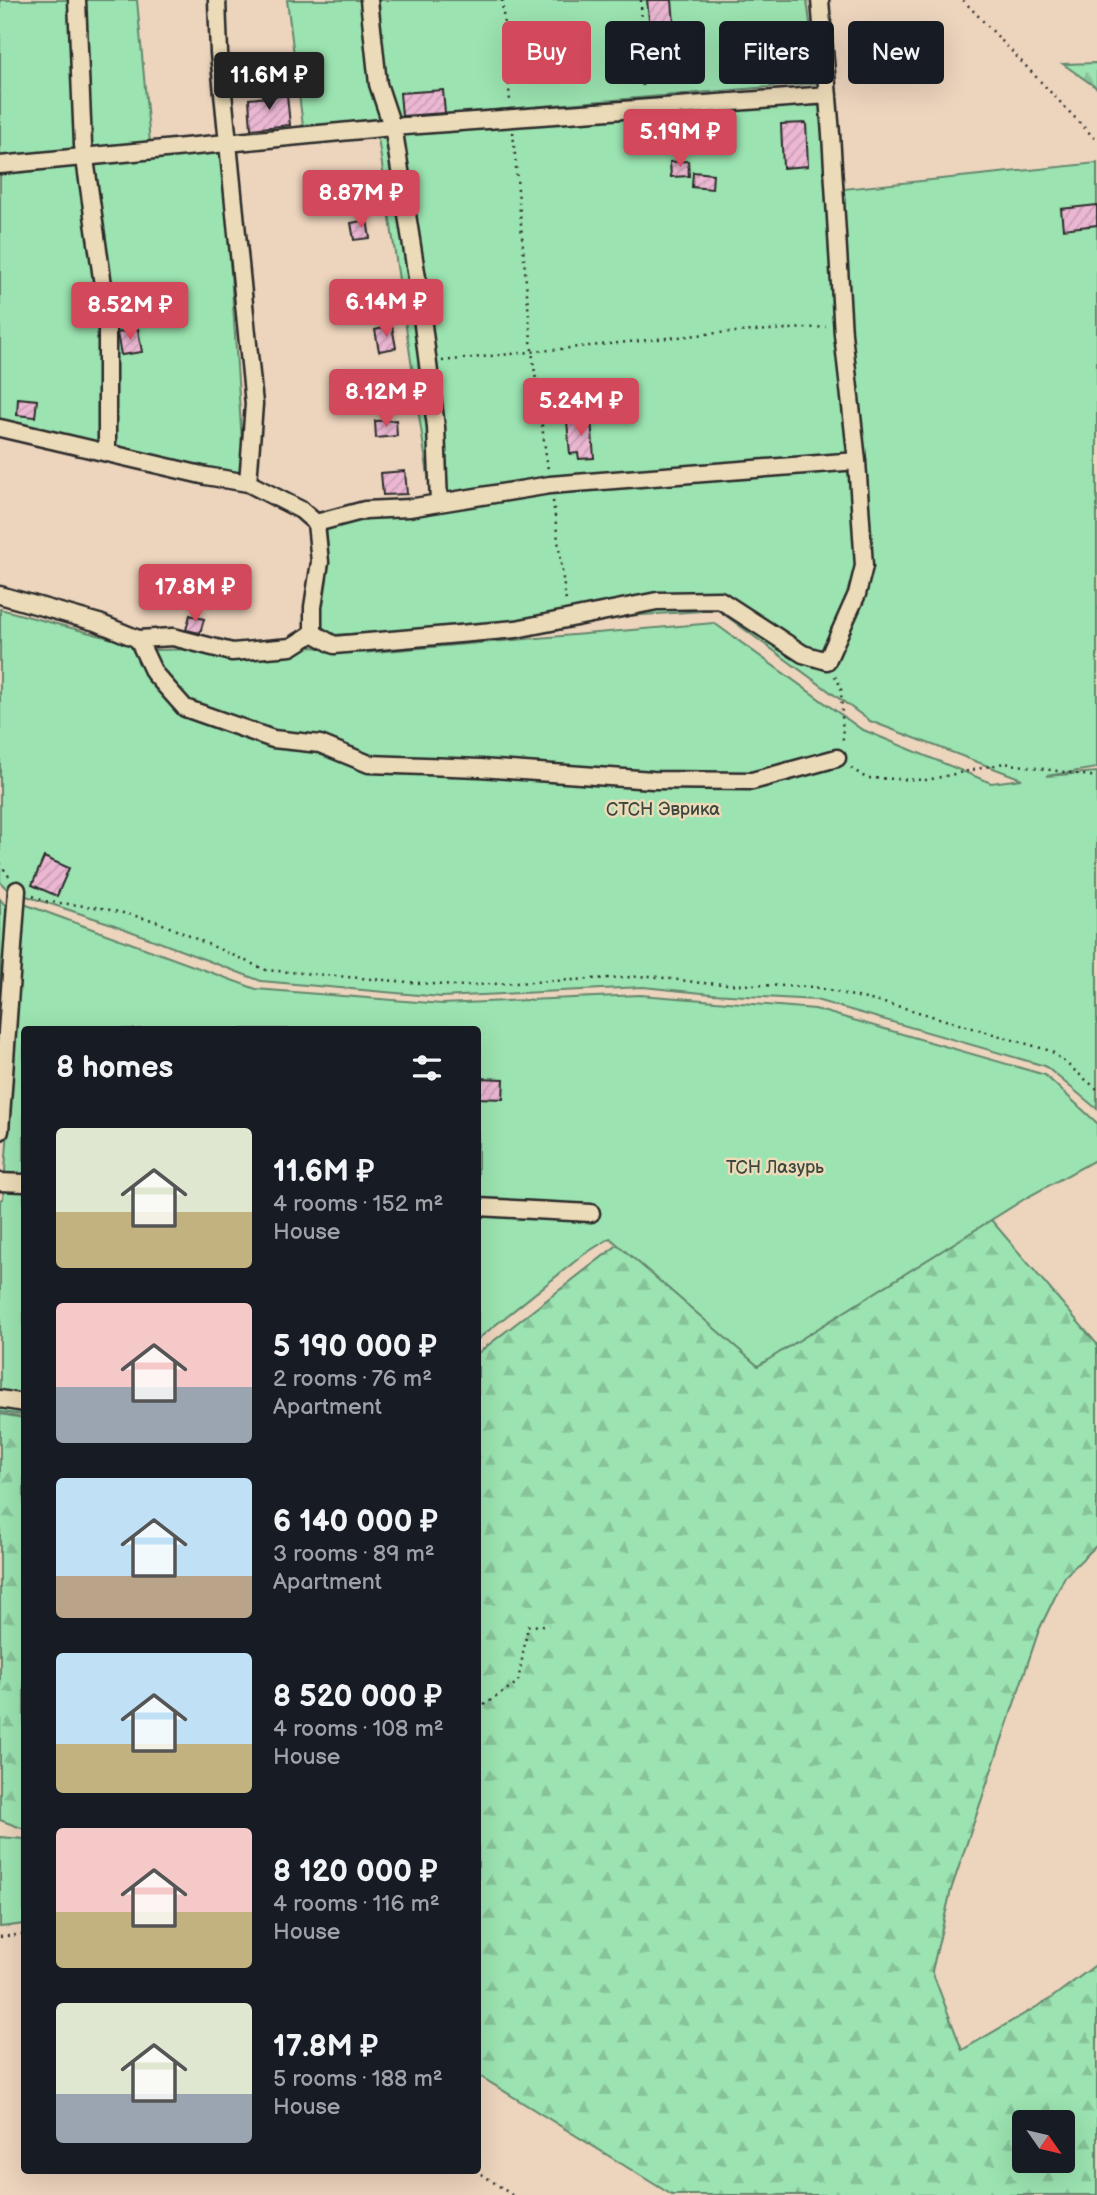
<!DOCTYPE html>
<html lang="en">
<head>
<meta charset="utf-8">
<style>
  :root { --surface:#171b24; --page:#242831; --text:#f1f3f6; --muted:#9ea1a6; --accent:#d1495b }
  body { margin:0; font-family:"Balsamiq Sans",sans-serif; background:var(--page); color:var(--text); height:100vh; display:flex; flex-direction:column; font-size:26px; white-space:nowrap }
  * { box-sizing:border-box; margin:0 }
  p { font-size:23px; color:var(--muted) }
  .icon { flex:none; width:38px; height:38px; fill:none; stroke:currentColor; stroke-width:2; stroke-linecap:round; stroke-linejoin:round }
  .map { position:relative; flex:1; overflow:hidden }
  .drawer { position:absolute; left:21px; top:1026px; width:460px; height:1148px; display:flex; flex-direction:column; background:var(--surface); border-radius:7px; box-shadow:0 7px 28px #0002 }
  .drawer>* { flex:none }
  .hud { position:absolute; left:502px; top:21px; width:488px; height:63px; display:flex; gap:14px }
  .needle { width:46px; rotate:124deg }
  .buttons { position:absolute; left:1012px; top:2110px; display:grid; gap:14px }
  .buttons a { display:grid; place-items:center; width:63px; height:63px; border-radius:7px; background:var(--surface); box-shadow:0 7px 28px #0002; font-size:35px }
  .price { position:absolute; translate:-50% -60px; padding:0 16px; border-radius:7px; background:var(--accent); color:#fff; font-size:23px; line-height:46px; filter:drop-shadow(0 2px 4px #0008) }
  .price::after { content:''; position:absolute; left:50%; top:42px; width:21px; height:16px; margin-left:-10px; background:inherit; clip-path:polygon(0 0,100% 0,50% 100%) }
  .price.selected { background:#222; color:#fff }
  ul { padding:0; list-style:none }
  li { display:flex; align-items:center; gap:21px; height:175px; padding:0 35px }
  li span { display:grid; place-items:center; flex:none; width:196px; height:140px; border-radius:7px; color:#555 }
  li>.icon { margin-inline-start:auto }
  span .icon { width:84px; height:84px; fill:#fffc; stroke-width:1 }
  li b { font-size:30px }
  h2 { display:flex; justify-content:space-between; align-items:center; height:84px; padding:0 35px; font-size:30px }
  .pill { padding:0 24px; border-radius:7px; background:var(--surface); box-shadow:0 7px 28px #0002; font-size:24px; line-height:63px }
  .pill.selected { background:var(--accent); color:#fff }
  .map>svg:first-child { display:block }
  .forest { fill:url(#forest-firs); stroke:#63876e; stroke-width:2; fill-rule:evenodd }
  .garden { fill:#9be3b0; stroke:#63876e; stroke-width:2 }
  .building { fill:url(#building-hatch); stroke:#2b2b2b; stroke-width:2 }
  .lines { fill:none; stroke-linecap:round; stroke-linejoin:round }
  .minor-casing { stroke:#2b2b2b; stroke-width:21 }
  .path { stroke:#2b2b2b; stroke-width:2.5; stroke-dasharray:2 5; stroke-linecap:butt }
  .minor { stroke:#ecdbb8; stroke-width:16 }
  .labels { text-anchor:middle; stroke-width:5; stroke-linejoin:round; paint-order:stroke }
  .park-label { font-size:18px; fill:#3c473f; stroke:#ecdbb8 }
</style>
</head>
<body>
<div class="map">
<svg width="1097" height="2195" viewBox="0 0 1097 2195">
  <defs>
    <pattern id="forest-firs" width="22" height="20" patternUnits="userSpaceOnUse" patternTransform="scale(1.75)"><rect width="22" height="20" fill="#9be3b0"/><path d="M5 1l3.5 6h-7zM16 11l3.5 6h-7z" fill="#86c398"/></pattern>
    <pattern id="building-hatch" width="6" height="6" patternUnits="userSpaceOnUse" patternTransform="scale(1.75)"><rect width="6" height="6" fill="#ebb7d2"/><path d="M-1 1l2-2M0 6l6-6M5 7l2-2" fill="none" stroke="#ca9eb4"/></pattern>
  </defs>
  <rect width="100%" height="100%" fill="#ecd4bd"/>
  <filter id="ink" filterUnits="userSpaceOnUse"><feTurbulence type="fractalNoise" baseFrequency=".0143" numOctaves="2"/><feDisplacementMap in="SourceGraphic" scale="14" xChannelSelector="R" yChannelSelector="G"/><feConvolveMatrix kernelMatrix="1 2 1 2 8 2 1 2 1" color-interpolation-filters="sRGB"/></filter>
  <g filter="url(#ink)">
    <!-- forest -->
    <path class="forest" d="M1097,63V88L1063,64Z
      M940,1160L1097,1344V1545L1065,1576L1039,1630L951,1890L932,1971L962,2050L1050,1999L1097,1964V2195H672L478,2075V1353L624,1240ZM1024,2123H1062V2161H1024Z
      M0,1414L24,1418V1829L0,1820Z"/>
    <!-- garden -->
    <path class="garden" d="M0,0H137L150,143L222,135L244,474L0,426Z
      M287,0H807L818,83L303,126Z
      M836,87L844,189L1097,163V768L1046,776L1097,772V1109L1045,1066L816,1000L712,994L643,987L441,997L261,981L112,924L8,890L0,882V609L154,650L312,647L362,653L714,623L861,729L991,783L1022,779L870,721L718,610L334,635L321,628L324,512L431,496L378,138Z
      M0,899L8,909L0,1005Z
      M24,904L256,989L442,1004L640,995L815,1009L1045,1075L1097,1123V1159L1026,1198L758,1366L610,1238L583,1255L478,1339V1029H24V1415L0,1412V1200L3,1199Z
      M0,1837L24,1839V1924L0,1927Z"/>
    <!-- building -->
    <path class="building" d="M647,0H672L674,23H680L679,54H681L682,81L658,82L657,49H648L649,19Z
      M443,90L445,113L402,116L400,93Z
      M287,95L290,125L251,129L249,99Z
      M806,123L808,166L783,168L781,124Z
      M688,161L689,176L671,177L670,162Z
      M693,172L713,174L712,189L692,187Z
      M1097,205V225L1063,229L1061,209Z
      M367,220L370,238L354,240L351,223Z
      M392,326L396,348L379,351L375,330Z
      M138,329L142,352L121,355L117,333Z
      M18,398L37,400L35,417L17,415Z
      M591,419L594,458L579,459L578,453L570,454L567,421Z
      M396,420L397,436L376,438L375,421Z
      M405,471L407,494L383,495L381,473Z
      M190,615L204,619L200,633L186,630Z
      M44,857L69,868L57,896L32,885Z
      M478,1078L504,1079L503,1099L478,1098Z"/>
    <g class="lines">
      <defs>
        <path id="minor" d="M77,0L83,145L107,313V451
          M217,0L219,53L254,404L248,483
          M0,165L392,127L828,95
          M0,428L206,476L248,483L301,510L316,523L320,562L313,607V633L334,645L516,629L657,601L720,600L803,654L827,661L857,594L864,566L857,461L843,334L831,134L820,0
          M439,503L550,485L857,461
          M316,523L365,510L409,508L439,503L436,427L417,278L394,132L378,84L369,0
          M0,595L99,623L138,639L173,637L232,652L291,647L313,633
          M138,639L154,673L185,708L273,739L320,744L369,764L480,768L653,780L752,781L837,758
          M0,1131L17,890
          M0,1182L24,1183
          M478,1207L591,1213
          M0,1399L24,1403"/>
      </defs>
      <!-- minor casing -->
      <use href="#minor" class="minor-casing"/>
      <!-- path -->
      <path class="path" d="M502,0L510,101
        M641,0L643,91
        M963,0L1097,141
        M513,132L532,351L548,470
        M442,361L717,333L826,327
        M553,501L566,602
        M835,676L841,687L843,742
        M851,768L866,778L927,780L1004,763L1097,777
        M0,863L10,878
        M33,896L44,901L102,908L156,921L266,970L455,986L650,976L701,983L814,987L901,1007L1051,1051L1097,1089
        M478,1709L518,1682L528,1626L549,1625
        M0,1937L24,1934
        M476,2170L512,2195"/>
      <!-- minor -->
      <use href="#minor" class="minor"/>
    </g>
  </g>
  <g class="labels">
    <!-- park labels -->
    <g class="park-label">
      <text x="663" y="815">СТСН Эврика</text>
      <text x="775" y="1173">ТСН Лазурь</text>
    </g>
  </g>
</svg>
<div class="buttons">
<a><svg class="needle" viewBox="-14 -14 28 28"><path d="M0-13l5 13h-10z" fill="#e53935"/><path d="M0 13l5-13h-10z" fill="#9ea1a6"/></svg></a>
</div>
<b class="price selected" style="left:269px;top:112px">11.6M ₽</b>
<b class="price" style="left:680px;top:169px">5.19M ₽</b>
<b class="price" style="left:361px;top:230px">8.87M ₽</b>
<b class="price" style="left:386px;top:339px">6.14M ₽</b>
<b class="price" style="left:130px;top:342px">8.52M ₽</b>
<b class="price" style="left:386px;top:429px">8.12M ₽</b>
<b class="price" style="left:581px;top:438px">5.24M ₽</b>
<b class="price" style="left:195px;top:624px">17.8M ₽</b>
<div class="hud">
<a class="pill selected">Buy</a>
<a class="pill">Rent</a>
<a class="pill">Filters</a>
<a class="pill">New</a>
</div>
<section class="drawer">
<h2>8 homes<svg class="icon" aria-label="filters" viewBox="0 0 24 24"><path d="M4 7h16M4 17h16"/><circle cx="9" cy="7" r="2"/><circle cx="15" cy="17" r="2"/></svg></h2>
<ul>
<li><span style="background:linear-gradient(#dfe7d0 60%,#c2b280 0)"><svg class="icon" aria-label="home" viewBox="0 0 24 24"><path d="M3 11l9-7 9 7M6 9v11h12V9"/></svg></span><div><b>11.6M ₽</b><p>4 rooms · 152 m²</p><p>House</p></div></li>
<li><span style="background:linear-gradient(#f6c9c9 60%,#9aa5b1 0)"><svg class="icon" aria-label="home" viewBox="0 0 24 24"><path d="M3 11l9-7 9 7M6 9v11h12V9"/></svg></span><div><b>5 190 000 ₽</b><p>2 rooms · 76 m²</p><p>Apartment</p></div></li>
<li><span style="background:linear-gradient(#bfe0f5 70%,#b9a48a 0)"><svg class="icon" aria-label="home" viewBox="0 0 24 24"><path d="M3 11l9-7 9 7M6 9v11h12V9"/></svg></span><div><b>6 140 000 ₽</b><p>3 rooms · 89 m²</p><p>Apartment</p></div></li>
<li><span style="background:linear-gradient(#bfe0f5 65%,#c2b280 0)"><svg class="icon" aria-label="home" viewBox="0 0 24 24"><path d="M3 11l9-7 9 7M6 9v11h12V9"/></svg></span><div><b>8 520 000 ₽</b><p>4 rooms · 108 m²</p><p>House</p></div></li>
<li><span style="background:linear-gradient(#f6c9c9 60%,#c2b280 0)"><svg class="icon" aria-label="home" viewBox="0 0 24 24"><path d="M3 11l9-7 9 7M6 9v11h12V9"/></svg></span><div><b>8 120 000 ₽</b><p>4 rooms · 116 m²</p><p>House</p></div></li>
<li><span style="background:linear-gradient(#dfe7d0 65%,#9aa5b1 0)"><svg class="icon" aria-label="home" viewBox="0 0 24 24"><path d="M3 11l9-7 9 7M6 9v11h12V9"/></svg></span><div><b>17.8M ₽</b><p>5 rooms · 188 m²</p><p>House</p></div></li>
</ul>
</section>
</div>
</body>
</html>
